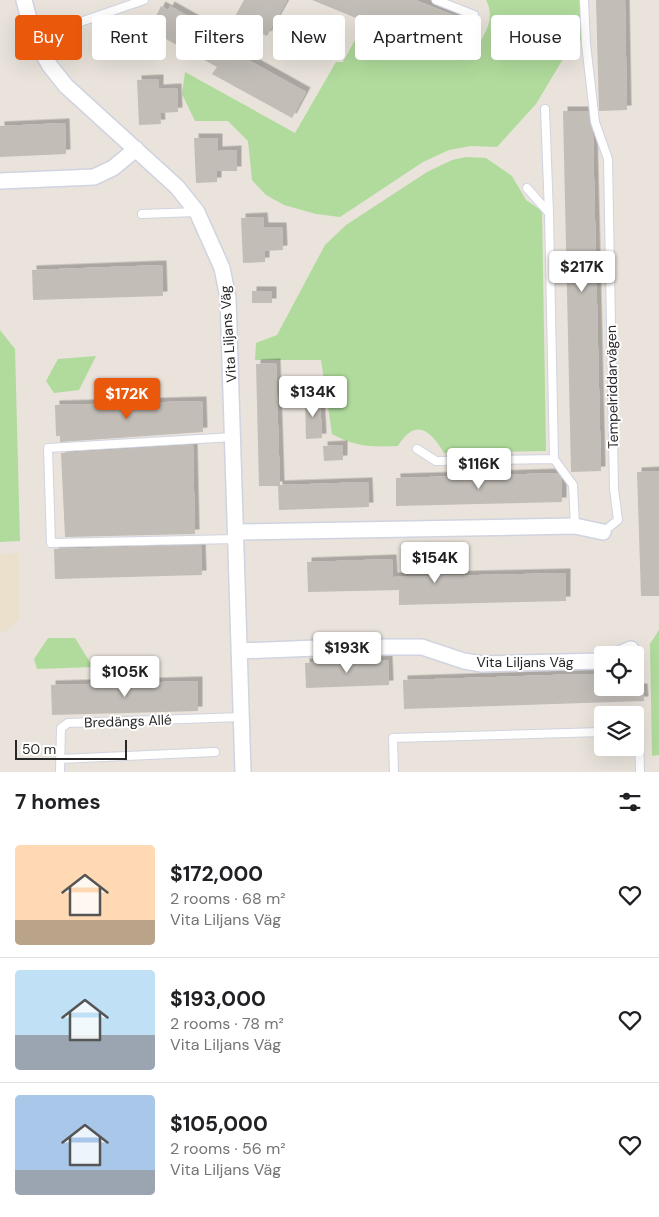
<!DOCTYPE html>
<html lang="en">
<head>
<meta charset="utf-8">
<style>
  :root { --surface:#fff; --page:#f2f2f2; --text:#202124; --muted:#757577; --line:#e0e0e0; --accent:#ea580c }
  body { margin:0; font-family:"DM Sans",sans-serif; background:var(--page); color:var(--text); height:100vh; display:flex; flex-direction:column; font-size:19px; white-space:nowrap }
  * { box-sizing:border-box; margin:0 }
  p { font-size:16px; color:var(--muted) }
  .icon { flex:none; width:28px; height:28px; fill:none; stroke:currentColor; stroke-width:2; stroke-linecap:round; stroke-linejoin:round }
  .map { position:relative; height:772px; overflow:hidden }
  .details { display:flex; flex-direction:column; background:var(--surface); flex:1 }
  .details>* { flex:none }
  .top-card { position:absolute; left:15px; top:15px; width:630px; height:45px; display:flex; gap:10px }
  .buttons { position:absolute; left:594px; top:646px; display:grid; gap:10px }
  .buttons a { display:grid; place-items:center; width:50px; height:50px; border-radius:5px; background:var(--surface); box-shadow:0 5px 20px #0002; font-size:25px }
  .scale { position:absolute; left:15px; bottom:12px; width:112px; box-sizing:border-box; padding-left:5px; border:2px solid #282828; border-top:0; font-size:14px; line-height:18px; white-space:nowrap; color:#282828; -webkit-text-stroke:4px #fff; paint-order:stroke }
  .price { position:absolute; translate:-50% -42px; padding:0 11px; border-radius:5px; background:#fff; color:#222; font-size:16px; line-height:32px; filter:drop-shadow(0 1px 2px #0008) }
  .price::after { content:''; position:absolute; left:50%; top:30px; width:15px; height:11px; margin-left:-8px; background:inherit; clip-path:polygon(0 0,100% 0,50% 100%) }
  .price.selected { background:var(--accent); color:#fff }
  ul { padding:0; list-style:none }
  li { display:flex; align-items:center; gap:15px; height:125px; padding:0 15px }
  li+li { border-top:1px solid var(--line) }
  li span { display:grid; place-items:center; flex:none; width:140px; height:100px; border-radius:5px; color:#555 }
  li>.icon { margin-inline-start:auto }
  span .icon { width:60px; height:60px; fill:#fffc; stroke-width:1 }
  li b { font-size:21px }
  h2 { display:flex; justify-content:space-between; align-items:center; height:60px; padding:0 15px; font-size:21px }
  .chip { padding:0 18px; border-radius:5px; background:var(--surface); box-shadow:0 5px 20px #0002; font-size:18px; line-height:45px }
  .chip.selected { background:var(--accent); color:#fff }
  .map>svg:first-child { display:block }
  .education { fill:#eae0cc }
  .green { fill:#b0db9c }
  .building { fill:#c2bdb7; filter:url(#shadow) }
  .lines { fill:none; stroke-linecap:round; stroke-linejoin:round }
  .lane-casing { stroke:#d0d3e0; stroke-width:10 }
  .street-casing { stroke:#d0d3e0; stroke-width:18 }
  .lane { stroke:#fff; stroke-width:8 }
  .street { stroke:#fff; stroke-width:15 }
  .labels { text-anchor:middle; stroke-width:4; stroke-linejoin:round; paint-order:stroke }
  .street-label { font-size:14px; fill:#282828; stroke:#fff }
</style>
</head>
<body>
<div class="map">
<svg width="659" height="772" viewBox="0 0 659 772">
  <defs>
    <filter id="shadow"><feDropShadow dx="4.5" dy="-4.5" stdDeviation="0" flood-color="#0004"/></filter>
  </defs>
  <rect width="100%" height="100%" fill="#e9e3db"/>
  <!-- education -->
  <path class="education" d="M19,553V620L7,631L0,632V554Z"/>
  <!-- green -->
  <path class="green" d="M486,0H582L584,38L566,54L536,104L497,147L471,146L449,150L423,162L340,217L316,214L284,205L266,195L252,180L248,141L228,121H195L182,94L185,72L295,133L336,62H343L355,40L374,46L382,33L443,56H471C482,38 497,21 486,0Z
    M466,157L486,158L512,176L526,200L542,211L546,451L444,453C431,431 416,417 398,446C372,447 356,447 332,434L321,360H255L256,343L277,335L325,245L346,225L427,172L452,160Z
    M0,330L15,349L20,541L0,542Z
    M96,356L79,390L54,393L46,381L58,359Z
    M659,630V755L652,756L650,644Z
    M48,638H75L93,667L37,669L34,659Z"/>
  <!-- building -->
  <path class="building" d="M244,0H287L267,36L259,32L245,58L306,92L292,118L212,74L217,67L155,33L157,29L151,26L161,6L168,10L170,6L224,36Z
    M312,0H415L464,19L462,24L468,26L460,45L454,43L453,46L386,21L383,29Z
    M596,0H625L627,110L599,111Z
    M159,79V89L177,88L178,112L160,113L161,124L139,125L137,80Z
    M563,111H588L593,134L601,471L571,472Z
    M65,123L66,154L0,157V126Z
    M194,138H218V151L237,150V171H217V182L196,183Z
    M263,217L264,227H282L283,250L265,251V262L243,263L241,218Z
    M162,265L163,296L33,300L32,270Z
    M252,291H272V303H252Z
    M276,363L280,485L368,482L369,507L279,510L278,486H259L256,364Z
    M305,397H320L322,438L306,439Z
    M202,401L203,432L60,442V436H56L55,405Z
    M193,445L195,534L65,537L61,453Z
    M343,445V460L324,461L323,446Z
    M659,471V596H641L637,472Z
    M558,473L562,479V502L396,506V478Z
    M201,545L202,575L55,579L54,549Z
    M392,559L393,577L566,573V601L399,605V590L308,592L307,562Z
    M388,660L389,685L306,688L305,663Z
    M581,674H602V688H643L644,701L404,709L403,680Z
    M198,681V711L52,715L51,685Z"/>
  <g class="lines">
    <defs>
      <path id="lane" d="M436,0L474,15
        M584,0L586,44L595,122L608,159L614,489L618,520L603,532
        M34,38L144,0
        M545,109L549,213L554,459
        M527,188L549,213
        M142,214L197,212
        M233,437L48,448L51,543L236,539
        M417,449L436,461L554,459L573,485L575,526
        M635,731H639L640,772
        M60,759L215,752
        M60,772L61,728L68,723L242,717
        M394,772L393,738L602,732"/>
      <path id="street" d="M24,0L34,38L50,66L66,86L177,187L197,212L222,268L228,298L243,772
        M0,181L94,177L113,168L136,149
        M236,532L575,526L603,532
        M239,651L342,647H422L464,661L482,664L602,661
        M617,655L631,649"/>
    </defs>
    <!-- lane casing -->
    <use href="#lane" class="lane-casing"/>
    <!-- street casing -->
    <use href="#street" class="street-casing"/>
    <!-- lane -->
    <use href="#lane" class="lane"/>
    <!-- street -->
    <use href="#street" class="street"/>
  </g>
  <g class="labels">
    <!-- street labels -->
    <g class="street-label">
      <text transform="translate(228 334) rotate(-94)" y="5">Vita Liljans Väg</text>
      <text transform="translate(612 387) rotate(-91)" y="5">Tempelriddarvägen</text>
      <text x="525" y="667">Vita Liljans Väg</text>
      <text transform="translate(128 721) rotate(-2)" y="5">Bredängs Allé</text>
    </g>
  </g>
</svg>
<div class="buttons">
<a><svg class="icon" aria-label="locate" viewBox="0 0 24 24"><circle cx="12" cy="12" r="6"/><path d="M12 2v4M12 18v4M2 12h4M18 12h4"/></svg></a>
<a><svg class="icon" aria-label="layers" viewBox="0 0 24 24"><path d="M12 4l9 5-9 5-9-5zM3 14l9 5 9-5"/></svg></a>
</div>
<div class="scale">50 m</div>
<b class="price" style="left:582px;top:293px">$217K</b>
<b class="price" style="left:313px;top:418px">$134K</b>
<b class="price selected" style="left:127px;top:420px">$172K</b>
<b class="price" style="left:479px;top:490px">$116K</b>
<b class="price" style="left:435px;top:584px">$154K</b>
<b class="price" style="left:347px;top:674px">$193K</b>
<b class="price" style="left:125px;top:698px">$105K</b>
<div class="top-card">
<a class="chip selected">Buy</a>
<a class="chip">Rent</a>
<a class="chip">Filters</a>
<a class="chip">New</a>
<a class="chip">Apartment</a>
<a class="chip">House</a>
</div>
</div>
<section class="details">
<h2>7 homes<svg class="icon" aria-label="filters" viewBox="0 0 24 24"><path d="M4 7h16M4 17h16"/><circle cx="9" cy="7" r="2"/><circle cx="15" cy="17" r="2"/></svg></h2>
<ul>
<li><span style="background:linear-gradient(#ffd9b3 75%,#b9a48a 0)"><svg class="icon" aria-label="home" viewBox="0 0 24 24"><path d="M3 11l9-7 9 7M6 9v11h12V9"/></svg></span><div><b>$172,000</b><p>2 rooms · 68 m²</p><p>Vita Liljans Väg</p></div><svg class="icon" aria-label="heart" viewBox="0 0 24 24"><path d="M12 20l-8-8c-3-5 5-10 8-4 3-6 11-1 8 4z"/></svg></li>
<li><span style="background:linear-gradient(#bfe0f5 65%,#9aa5b1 0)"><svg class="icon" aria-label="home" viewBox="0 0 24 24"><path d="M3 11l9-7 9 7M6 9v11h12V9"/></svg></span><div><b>$193,000</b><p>2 rooms · 78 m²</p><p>Vita Liljans Väg</p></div><svg class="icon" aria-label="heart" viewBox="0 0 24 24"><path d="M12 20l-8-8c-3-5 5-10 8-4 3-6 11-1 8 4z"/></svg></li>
<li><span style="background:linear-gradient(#a9c7e8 75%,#9aa5b1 0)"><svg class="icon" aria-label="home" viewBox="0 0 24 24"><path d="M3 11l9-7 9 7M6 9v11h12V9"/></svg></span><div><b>$105,000</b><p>2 rooms · 56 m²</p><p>Vita Liljans Väg</p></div><svg class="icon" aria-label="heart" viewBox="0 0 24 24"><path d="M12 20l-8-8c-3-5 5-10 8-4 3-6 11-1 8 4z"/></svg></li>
</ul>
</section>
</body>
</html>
